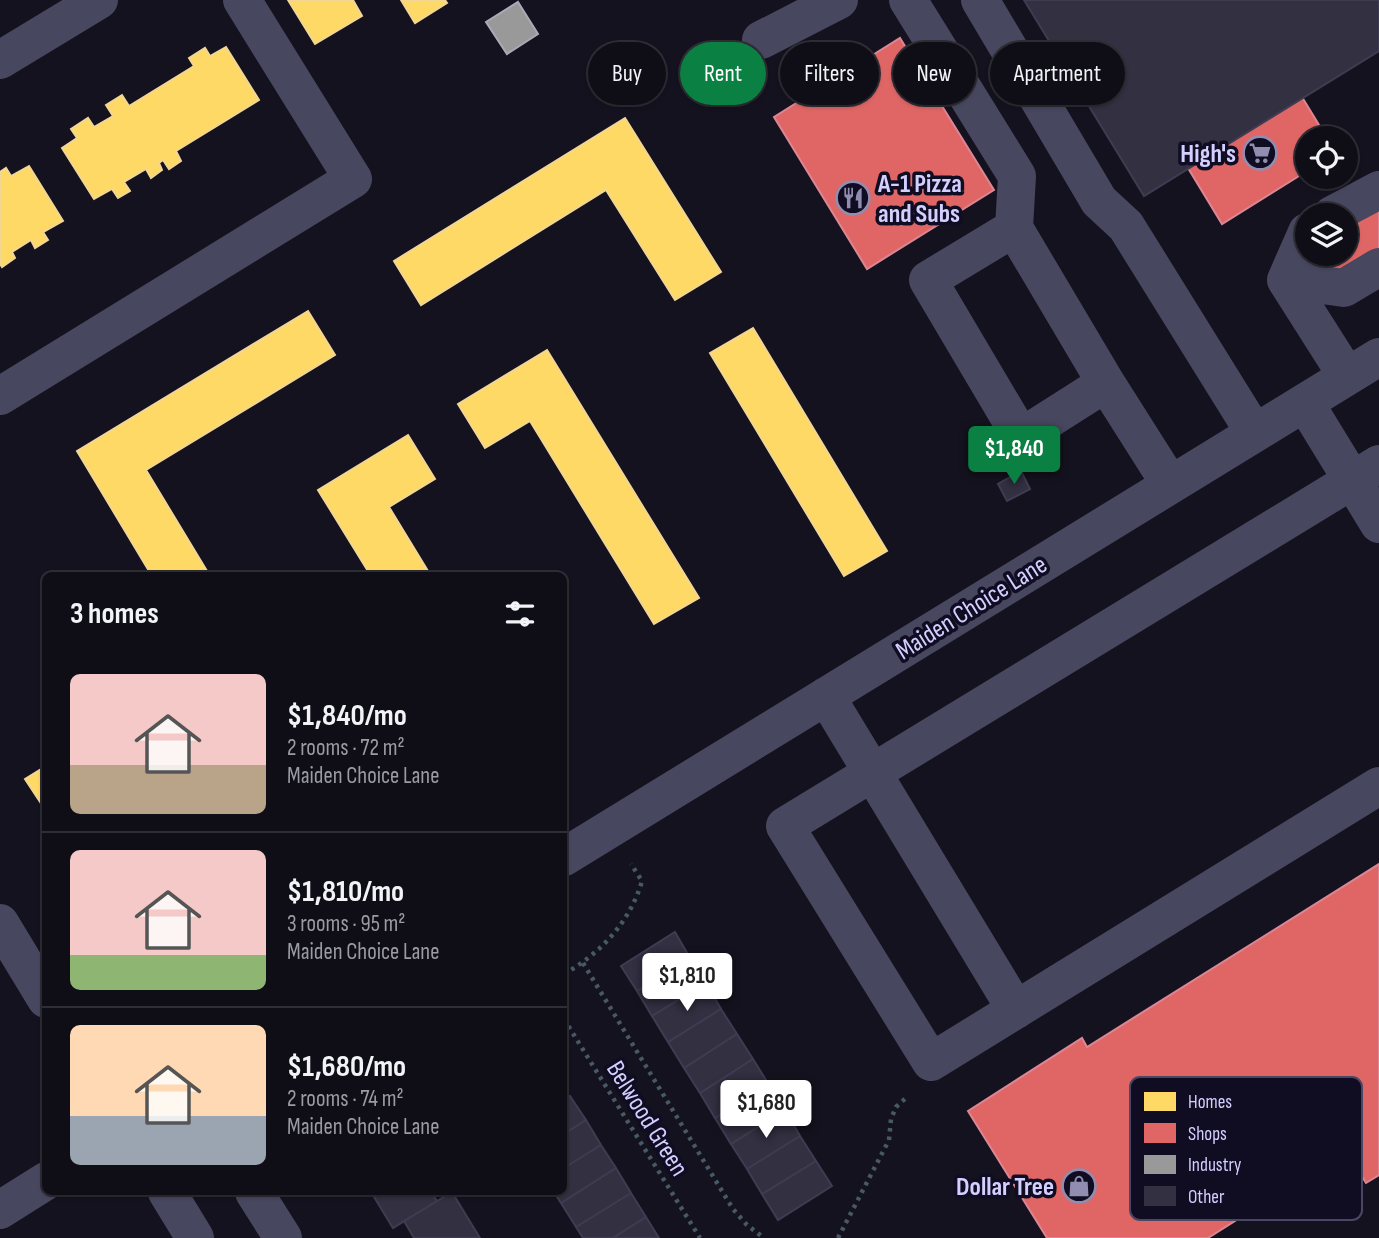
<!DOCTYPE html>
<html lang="en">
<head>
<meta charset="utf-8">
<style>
  :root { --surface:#0f0e16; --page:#1d1c23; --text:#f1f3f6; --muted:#9b9ca1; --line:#2f2e35; --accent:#0b8043 }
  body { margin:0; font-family:"Sofia Sans Condensed",sans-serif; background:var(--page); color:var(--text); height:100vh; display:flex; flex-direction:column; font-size:26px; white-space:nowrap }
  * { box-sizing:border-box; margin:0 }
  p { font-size:23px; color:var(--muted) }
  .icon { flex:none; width:38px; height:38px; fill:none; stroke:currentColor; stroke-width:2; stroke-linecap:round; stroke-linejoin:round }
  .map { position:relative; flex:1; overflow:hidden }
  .panel { position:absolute; left:42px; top:572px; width:525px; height:623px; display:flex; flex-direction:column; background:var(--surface); border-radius:10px; box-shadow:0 2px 5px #0004,0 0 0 2px var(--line) }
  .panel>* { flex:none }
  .top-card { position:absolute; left:588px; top:42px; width:665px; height:63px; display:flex; gap:14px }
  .buttons { position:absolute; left:1295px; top:126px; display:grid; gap:14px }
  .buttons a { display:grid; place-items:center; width:63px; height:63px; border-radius:50%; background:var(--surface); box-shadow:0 2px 5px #0004,0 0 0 2px var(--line); font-size:35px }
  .price { position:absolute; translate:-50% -60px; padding:0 16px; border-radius:7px; background:#fff; color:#222; font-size:23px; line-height:46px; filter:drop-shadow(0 2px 4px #0008) }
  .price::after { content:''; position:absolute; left:50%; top:42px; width:21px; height:16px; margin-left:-10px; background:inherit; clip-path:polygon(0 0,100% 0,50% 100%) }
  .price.current { background:var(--accent); color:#fff }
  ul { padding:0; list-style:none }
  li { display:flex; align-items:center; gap:21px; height:175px; padding:0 28px }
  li+li { border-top:2px solid var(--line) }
  li span { display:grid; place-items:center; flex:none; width:196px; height:140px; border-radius:10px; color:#555 }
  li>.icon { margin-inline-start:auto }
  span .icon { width:84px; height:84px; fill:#fffc; stroke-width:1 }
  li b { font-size:30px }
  h2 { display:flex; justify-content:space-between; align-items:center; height:84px; padding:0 28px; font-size:30px }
  .pill { padding:0 24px; border-radius:32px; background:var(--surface); box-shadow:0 2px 5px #0004,0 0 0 2px var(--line); font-size:24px; line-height:63px }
  .pill.current { background:var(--accent); color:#fff }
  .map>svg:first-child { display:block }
  .homes { fill:#ffd966; stroke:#f2d694; stroke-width:2 }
  .shops { fill:#e06666; stroke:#dc8694; stroke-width:2 }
  .industry { fill:#999; stroke:#aaa9b8; stroke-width:2 }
  .building { fill:#323041; stroke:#3f3c52; stroke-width:2 }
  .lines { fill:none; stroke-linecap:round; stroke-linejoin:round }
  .path { stroke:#485966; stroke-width:4.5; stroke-dasharray:3.5 5; stroke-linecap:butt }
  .minor { stroke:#47475f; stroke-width:38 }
  .labels { text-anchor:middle; stroke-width:7; stroke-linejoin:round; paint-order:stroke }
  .poi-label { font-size:26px; font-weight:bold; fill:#d3cfff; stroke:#100d23; text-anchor:end }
  .street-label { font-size:26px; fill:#d3cfff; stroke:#100d23 }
  .key { fill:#100d23; stroke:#4a4765; stroke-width:2 }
  .key-label { font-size:19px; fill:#d3cfff }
</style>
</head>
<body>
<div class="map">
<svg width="1379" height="1238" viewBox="0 0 1379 1238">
  <rect width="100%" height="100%" fill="#14121e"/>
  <!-- homes -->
  <path class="homes" d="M288,0H353L362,16L315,44Z
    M401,0H445L447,3L415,23Z
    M226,47L259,100L176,151L181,161L169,169L163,160L159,163L162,170L151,178L146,169L124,182L130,191L118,198L112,189L94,199L62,148L77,138L71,129L88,118L94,127L113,116L106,105L122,95L129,106L194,66L189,58L205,48L210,56Z
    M625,118L721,272L675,300L606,190L421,305L394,261Z
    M29,166L63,221L43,232L48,240L35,248L31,240L12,252L15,258L2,267L0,264V172L6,168L11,176Z
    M308,311L335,355L146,470L210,576H152L77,451Z
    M753,328L887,551L844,576L710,353Z
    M547,350L699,598L654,624L530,421L485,448L458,404Z
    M408,435L435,479L389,507L431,576H371L318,490Z
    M46,766V811L25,779Z"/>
  <!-- shops -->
  <path class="shops" d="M900,38L994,190L867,269L774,117Z
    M1302,97L1327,138H1307V171L1222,224L1188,168Z
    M1379,202V254L1336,280L1319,254H1346V223Z
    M1379,864V1175L1366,1183L1346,1151L1208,1238H1047L968,1111L1082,1038L1087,1047Z"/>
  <!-- industry -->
  <path class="industry" d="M518,2L538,34L507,54L486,22Z"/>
  <!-- building -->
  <path class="building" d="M1024,0H1379V51L1144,196Z
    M1021,471L1030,489L1007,501L998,484Z
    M675,932L690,958L637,991L621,966Z
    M690,958L706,983L652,1016L637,991Z
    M706,983L721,1009L668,1042L652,1016Z
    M721,1009L737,1034L684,1068L668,1042Z
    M737,1034L753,1059L700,1093L684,1068Z
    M753,1059L769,1085L715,1118L700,1093Z
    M769,1085L785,1110L731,1144L715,1118Z
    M570,1096L586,1120L564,1134V1100Z
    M785,1110L800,1136L747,1169L731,1144Z
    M586,1120L601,1145L564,1168V1134Z
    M800,1136L816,1161L762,1194L747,1169Z
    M601,1145L616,1168L561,1203L554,1192H564V1168Z
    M816,1161L832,1186L778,1220L762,1194Z
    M616,1168L631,1193L576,1227L561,1203Z
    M371,1192H431L437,1201L393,1228Z
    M452,1192L480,1238H414L404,1221Z
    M631,1193L646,1217L613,1238H583L576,1227Z
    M646,1217L659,1238H613Z"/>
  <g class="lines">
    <!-- path -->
    <path class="path" d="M583,963L733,1209L747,1225L764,1238
      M564,974C601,953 630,922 642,881L631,864
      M564,1019L700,1238
      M838,1238L889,1140L891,1119L896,1107L908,1096"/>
    <!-- minor -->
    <path class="minor" d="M908,0L1017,176L1014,228L1106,383L1170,484
      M980,0L1099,201L1126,226L1254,432
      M761,40L839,0
      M0,60L99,0
      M1332,215L1379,190
      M1014,228L928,280L1021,437L1106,383
      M1286,280L1347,376
      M1286,280L1344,288L1379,267
      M1286,280L1307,232
      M0,396L353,179L242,0
      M1305,403L1379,524
      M1379,464L785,826L931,1062L1379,786
      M826,696L1016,1010
      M564,857L1379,357
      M0,923L46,999
      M167,1192L195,1238
      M254,1192L283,1238
      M0,1210L46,1181"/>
  </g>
  <!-- icons -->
  <defs>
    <symbol id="supermarket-ring" viewBox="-11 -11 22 22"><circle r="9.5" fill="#100d23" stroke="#908db0" stroke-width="1.5"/><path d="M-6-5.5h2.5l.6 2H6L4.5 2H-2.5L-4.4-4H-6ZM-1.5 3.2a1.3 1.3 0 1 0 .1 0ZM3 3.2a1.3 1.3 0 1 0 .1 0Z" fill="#908db0"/></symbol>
    <symbol id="restaurant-ring" viewBox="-11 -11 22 22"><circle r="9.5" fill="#100d23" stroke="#908db0" stroke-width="1.5"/><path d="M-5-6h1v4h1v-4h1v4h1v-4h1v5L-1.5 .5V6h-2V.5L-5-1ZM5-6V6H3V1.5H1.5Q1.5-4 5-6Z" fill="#908db0"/></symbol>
    <symbol id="shop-ring" viewBox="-11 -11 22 22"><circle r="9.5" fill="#100d23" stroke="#908db0" stroke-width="1.5"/><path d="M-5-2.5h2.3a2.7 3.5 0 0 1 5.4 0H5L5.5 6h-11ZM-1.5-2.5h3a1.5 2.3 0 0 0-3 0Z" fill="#908db0"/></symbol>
  </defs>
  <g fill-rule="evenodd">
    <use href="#supermarket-ring" x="1241" y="134" width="38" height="38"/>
    <use href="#restaurant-ring" x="834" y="179" width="38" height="38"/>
    <use href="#shop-ring" x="1060" y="1167" width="38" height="38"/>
  </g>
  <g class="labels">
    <!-- poi labels -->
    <g class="poi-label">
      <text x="1236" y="162">High's</text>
      <text x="878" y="192" text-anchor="start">A-1 Pizza<tspan x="878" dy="30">and Subs</tspan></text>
      <text x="1054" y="1195">Dollar Tree</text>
    </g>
    <!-- street labels -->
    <g class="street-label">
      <text transform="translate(971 607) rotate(-32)" y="9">Maiden Choice Lane</text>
      <text transform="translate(648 1118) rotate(58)" y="9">Belwood Green</text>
    </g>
  </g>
  <!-- legend -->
  <rect x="1130" y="1077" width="232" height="143" rx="10" class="key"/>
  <rect x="1144" y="1092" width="32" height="19" fill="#ffd966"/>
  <rect x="1144" y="1123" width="32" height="20" fill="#e06666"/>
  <rect x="1144" y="1155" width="32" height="19" fill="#999"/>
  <rect x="1144" y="1186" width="32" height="20" fill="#323041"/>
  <g class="key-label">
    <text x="1188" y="1108">Homes</text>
    <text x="1188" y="1140">Shops</text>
    <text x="1188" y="1171">Industry</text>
    <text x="1188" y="1203">Other</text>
  </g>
</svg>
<div class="buttons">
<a><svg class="icon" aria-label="locate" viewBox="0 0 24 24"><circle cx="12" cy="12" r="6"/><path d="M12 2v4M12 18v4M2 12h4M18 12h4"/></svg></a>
<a><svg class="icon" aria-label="layers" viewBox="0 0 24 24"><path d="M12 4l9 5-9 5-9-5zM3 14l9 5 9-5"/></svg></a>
</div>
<b class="price current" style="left:1014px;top:486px">$1,840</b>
<b class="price" style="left:687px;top:1013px">$1,810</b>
<b class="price" style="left:766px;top:1140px">$1,680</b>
<div class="top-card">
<a class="pill">Buy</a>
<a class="pill current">Rent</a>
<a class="pill">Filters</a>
<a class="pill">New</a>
<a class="pill">Apartment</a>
</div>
<section class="panel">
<h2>3 homes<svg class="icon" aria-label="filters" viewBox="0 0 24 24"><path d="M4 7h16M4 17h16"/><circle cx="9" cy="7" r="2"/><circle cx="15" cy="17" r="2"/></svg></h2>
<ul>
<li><span style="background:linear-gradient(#f6c9c9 65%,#b9a48a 0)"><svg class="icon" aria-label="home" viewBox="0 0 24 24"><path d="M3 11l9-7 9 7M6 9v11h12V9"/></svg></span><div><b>$1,840/mo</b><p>2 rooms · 72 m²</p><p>Maiden Choice Lane</p></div></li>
<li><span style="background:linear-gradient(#f6c9c9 75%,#8fb573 0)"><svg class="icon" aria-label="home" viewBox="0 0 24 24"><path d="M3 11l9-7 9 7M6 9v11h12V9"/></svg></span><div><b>$1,810/mo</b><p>3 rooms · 95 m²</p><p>Maiden Choice Lane</p></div></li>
<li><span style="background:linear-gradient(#ffd9b3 65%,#9aa5b1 0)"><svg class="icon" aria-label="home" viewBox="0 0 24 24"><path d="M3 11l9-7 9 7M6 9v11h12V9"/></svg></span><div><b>$1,680/mo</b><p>2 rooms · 74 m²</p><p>Maiden Choice Lane</p></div></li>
</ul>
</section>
</div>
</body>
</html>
